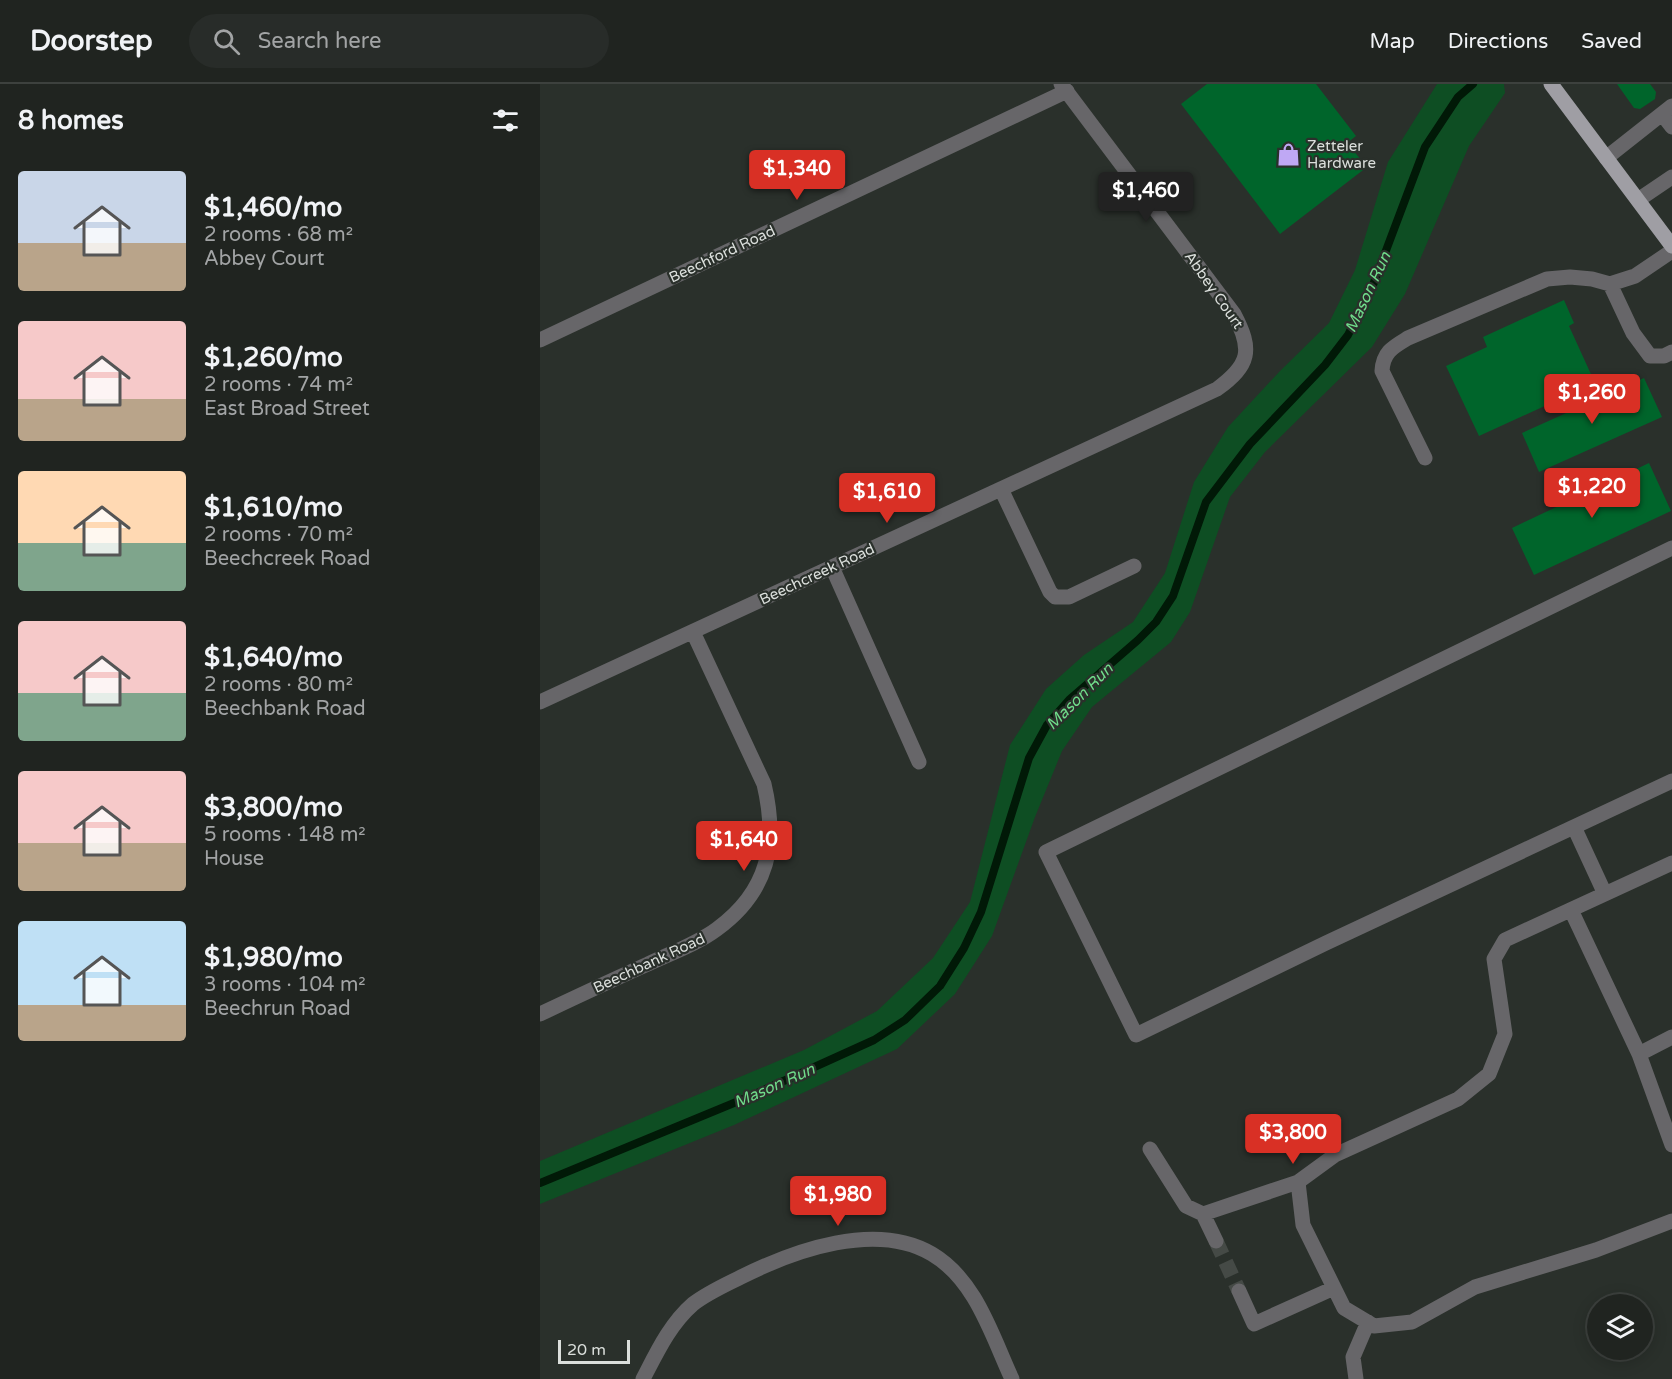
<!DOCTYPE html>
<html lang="en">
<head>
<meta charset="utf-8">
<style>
  :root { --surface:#202420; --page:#282c29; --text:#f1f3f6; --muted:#a2a4a5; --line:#3d413e; --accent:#d93025 }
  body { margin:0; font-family:"Varela Round",sans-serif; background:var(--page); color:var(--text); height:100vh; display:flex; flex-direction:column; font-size:22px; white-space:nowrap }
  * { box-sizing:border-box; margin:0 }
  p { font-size:20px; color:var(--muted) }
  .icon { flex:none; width:33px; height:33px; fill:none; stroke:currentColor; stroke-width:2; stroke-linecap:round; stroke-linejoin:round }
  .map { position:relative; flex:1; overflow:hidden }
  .details { display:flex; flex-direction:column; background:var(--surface); width:540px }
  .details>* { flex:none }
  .fabs { position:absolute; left:1047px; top:1210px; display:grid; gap:12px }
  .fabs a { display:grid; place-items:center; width:66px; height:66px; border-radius:50%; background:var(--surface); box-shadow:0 3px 15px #0003,0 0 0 2px var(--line); font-size:30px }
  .scale { position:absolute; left:18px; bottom:15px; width:72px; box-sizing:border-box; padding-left:6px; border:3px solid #dbdfdc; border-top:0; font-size:16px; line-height:21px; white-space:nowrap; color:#dbdfdc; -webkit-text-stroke:4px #2a302b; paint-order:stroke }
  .price { position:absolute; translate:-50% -51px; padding:0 14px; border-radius:6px; background:var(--accent); color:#fff; font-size:20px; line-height:39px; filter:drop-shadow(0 2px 3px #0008) }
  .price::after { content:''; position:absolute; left:50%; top:36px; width:18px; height:14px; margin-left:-9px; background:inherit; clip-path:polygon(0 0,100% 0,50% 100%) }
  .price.current { background:#222; color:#fff }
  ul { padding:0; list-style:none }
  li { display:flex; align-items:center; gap:18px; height:150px; padding:0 18px }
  li span { display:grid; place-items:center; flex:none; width:168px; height:120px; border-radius:6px; color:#555 }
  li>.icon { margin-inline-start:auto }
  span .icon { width:72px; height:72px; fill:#fffc; stroke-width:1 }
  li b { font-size:26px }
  h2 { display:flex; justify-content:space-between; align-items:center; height:72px; padding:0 18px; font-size:26px }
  header { display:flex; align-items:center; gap:36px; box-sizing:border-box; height:84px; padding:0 30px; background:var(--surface); border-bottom:2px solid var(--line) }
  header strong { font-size:28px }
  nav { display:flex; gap:33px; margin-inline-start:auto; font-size:21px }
  .search { width:420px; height:54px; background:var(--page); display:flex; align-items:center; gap:15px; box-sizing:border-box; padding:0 21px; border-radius:33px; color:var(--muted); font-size:22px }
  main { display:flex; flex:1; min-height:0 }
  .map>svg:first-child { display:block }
  .green { fill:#0e4e23 }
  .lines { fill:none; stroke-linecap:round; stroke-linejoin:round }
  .stream { stroke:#011907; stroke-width:8 }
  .building { fill:#00652b }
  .minor-tunnel { stroke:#454a46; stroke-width:15; stroke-dasharray:15 8; stroke-linecap:butt }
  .minor { stroke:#676669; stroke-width:15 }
  .major { stroke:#9f9ea4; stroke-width:15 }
  .labels { text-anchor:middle; stroke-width:4.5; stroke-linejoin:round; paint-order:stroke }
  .poi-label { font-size:15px; fill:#dbdfdc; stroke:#2a302b; text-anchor:start }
  .street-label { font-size:15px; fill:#dbdfdc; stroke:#2a302b }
  .water-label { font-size:16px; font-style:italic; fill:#70dc8b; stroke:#2a302b }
</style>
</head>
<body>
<header>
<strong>Doorstep</strong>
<div class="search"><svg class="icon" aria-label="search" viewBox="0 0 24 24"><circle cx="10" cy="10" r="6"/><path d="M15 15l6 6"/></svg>Search here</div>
<nav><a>Map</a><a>Directions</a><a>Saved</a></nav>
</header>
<main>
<section class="details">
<h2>8 homes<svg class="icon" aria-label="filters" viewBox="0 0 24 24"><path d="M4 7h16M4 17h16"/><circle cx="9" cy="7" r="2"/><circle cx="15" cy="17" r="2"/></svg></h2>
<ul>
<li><span style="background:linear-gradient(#c9d6e8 60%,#b9a48a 0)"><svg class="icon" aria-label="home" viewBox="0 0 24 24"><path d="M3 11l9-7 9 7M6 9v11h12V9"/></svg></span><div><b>$1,460/mo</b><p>2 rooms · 68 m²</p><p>Abbey Court</p></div></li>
<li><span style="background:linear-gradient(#f6c9c9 65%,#b9a48a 0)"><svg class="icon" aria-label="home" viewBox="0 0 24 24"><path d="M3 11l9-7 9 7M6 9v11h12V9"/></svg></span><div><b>$1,260/mo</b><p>2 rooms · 74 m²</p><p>East Broad Street</p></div></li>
<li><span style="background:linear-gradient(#ffd9b3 60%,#7fa58c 0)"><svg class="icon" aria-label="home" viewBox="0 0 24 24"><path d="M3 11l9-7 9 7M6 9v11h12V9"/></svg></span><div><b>$1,610/mo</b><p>2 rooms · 70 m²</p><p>Beechcreek Road</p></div></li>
<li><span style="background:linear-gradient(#f6c9c9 60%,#7fa58c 0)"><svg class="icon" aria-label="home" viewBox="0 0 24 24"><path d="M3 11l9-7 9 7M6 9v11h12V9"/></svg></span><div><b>$1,640/mo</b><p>2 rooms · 80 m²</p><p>Beechbank Road</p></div></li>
<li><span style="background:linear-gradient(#f6c9c9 60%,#b9a48a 0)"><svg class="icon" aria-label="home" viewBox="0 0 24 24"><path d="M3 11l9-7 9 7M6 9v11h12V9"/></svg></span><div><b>$3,800/mo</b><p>5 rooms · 148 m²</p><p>House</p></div></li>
<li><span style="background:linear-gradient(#bfe0f5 70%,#b9a48a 0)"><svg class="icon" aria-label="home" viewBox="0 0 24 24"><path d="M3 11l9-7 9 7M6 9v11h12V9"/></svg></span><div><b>$1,980/mo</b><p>3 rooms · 104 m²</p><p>Beechrun Road</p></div></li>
</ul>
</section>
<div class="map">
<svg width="1132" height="1295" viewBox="0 0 1132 1295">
  <rect width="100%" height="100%" fill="#2a302b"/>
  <!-- green -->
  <path class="green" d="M897,0H964L965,9L929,62L865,210L832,263L725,368L690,413L650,528L631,558L552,623L522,667L495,733L452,852L415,910L357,965L194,1041L0,1120V1077L264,966L337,927L393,874L430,818L470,661L506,605L544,571L593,538L625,489L654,398L688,343L740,287L789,239L815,186L848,78Z"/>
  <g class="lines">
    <!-- stream -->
    <path class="stream" d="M0,1099L206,1014L334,956L365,936L400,902L424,864L441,828L489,674L507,641L530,615L598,556L616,538L633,512L666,418L710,360L785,281L808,251L833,201L885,63L918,13L933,0"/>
  </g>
  <!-- building -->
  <path class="building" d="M667,0H776L816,52L807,59L827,83L740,150L641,20Z
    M1077,0H1110L1116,8L1115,15L1100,25L1094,24Z
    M1024,216L1034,239L1029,242L1055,299L939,352L906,282L947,263L943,253Z
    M1104,294L1122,333L999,388L982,349Z
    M1109,379L1131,427L994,491L972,444Z"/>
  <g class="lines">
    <!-- minor-tunnel -->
    <path class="minor-tunnel" d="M676,1157L699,1207"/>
    <!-- minor -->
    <path class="minor" d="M1122,30L1132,43
      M1066,74L1132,22
      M1098,116L1132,93
      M1070,200L1093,249L1110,272H1124L1132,268
      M0,256L527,7
      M885,374L842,287C843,268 853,263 868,254L1007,195L1030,193L1052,195L1070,200L1095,192L1132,167
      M461,405L510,508L515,513H529L594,482
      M1132,464L506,768L596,951L786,859L1132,697
      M292,483L379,678
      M0,618L677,305C710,281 713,266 694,230L521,0
      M1034,743L1065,810
      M1132,779L965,856L954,875L965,950L949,990L918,1015L795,1071L758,1098L763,1141L804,1224L834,1242L872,1238L935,1203L1056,1166L1132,1137
      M1031,826L1099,970L1132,953
      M0,930C36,913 72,896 108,880C131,869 157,860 177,845C229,807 238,759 224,700L153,548
      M1099,970L1132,1061
      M610,1065L646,1122L663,1130L758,1098
      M663,1130L676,1157
      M699,1207L714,1240L794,1204
      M103,1295C117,1268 130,1240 153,1220C167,1209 185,1201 201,1193C255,1166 336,1137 392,1170C436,1196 452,1252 472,1295
      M816,1295L813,1273L828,1238"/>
    <!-- major -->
    <path class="major" d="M1011,0L1132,162"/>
  </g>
  <!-- icons -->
  <defs>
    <symbol id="shop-bare" viewBox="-9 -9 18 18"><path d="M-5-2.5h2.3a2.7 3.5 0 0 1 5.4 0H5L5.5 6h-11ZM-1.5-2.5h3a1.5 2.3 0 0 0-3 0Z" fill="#bfa8f4" stroke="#2a302b" stroke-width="2.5" paint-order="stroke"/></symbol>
  </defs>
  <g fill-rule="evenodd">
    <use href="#shop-bare" x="732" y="54" width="33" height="33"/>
  </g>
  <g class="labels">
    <!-- poi labels -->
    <g class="poi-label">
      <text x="767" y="67">Zetteler<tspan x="767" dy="17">Hardware</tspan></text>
    </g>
    <!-- street labels -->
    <g class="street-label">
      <text transform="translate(182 170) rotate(-25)" y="5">Beechford Road</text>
      <text transform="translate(674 206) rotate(55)" y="5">Abbey Court</text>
      <text transform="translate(277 490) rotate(-25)" y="5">Beechcreek Road</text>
      <text transform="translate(109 879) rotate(-25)" y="5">Beechbank Road</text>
    </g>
    <!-- water labels -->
    <g class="water-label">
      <text transform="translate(827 208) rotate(-65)" y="6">Mason Run</text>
      <text transform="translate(539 612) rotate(-45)" y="6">Mason Run</text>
      <text transform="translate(234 1001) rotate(-24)" y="6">Mason Run</text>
    </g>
  </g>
</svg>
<div class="fabs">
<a><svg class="icon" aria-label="layers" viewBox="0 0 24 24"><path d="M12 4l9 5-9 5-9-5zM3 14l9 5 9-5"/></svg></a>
</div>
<div class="scale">20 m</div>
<b class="price" style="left:257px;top:117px">$1,340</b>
<b class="price current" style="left:606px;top:139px">$1,460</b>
<b class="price" style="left:1052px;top:341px">$1,260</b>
<b class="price" style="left:1052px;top:435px">$1,220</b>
<b class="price" style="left:347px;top:440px">$1,610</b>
<b class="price" style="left:204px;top:788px">$1,640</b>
<b class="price" style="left:753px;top:1081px">$3,800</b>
<b class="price" style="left:298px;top:1143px">$1,980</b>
</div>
</main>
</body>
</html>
